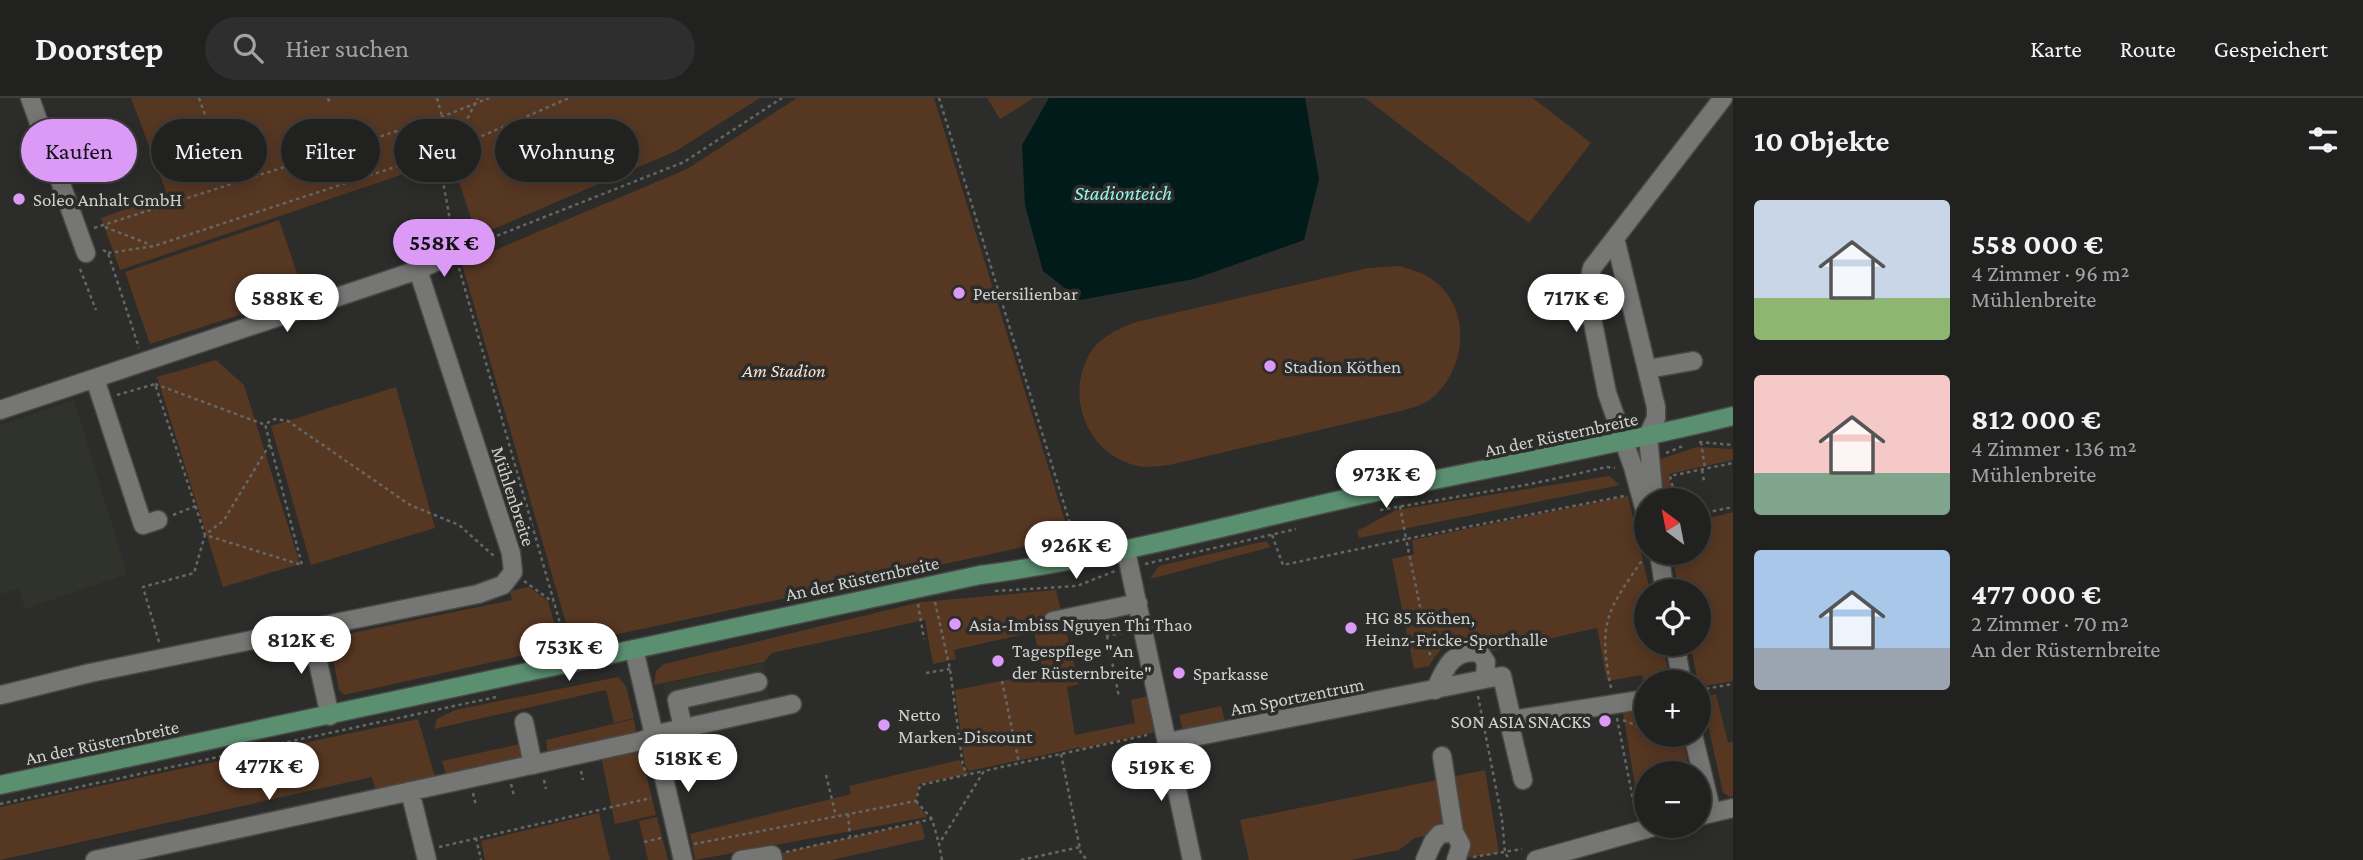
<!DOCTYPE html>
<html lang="de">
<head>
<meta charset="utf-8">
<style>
  :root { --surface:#212120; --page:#2d2e2d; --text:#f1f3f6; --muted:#a2a3a5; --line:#3e3e3e; --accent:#da9af6 }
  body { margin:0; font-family:"Crimson Pro",serif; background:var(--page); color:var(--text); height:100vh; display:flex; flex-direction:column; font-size:26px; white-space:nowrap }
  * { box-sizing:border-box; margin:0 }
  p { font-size:23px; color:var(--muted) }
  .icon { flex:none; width:38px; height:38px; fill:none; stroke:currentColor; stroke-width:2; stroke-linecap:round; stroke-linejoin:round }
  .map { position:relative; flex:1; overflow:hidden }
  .panel { display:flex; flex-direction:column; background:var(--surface); width:630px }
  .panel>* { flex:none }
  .banner { position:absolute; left:21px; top:21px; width:665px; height:63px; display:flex; gap:14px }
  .needle { width:46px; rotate:328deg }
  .tools { position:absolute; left:1634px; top:390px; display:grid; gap:14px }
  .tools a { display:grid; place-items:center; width:77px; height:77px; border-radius:50%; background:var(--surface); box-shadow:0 4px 18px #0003,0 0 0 2px var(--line); font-size:35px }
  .price { position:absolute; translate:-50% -60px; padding:0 16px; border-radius:24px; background:#fff; color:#222; font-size:23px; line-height:46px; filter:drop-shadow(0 2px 4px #0008) }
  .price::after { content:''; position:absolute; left:50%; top:42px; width:21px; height:16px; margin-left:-10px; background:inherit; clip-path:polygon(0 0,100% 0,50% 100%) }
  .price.on { background:var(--accent); color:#111 }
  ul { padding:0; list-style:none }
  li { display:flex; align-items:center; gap:21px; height:175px; padding:0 21px }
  li span { display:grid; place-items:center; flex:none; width:196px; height:140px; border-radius:7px; color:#555 }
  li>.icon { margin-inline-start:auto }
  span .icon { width:84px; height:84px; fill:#fffc; stroke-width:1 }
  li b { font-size:30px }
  h2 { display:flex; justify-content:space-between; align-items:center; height:84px; padding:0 21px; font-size:30px }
  .pill { padding:0 24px; border-radius:32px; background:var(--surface); box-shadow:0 4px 18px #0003,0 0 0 2px var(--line); font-size:24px; line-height:63px }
  .pill.on { background:var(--accent); color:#111 }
  header { display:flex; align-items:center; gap:42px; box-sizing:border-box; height:98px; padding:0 35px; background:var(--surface); border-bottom:2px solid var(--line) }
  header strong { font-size:33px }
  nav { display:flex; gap:38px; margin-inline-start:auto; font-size:24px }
  .search { width:490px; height:63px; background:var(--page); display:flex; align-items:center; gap:18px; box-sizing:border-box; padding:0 24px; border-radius:38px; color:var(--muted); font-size:26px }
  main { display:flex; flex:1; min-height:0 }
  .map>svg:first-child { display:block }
  .built { fill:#30332b }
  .green { fill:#563722 }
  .water { fill:#001b19 }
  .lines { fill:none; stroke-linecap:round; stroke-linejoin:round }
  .minor-casing { stroke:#494a48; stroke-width:21 }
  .major-casing { stroke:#494a48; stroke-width:21 }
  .path { stroke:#666664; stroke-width:2.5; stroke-dasharray:3.5 3.5; stroke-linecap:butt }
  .minor { stroke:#767775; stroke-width:18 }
  .major { stroke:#5a9070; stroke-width:18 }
  .poi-dot { fill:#da9af6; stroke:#2c2c2a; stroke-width:2.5 }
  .labels { text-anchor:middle; stroke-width:7; stroke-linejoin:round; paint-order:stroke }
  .poi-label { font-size:19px; fill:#d1d2d0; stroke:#2c2c2a; text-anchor:start }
  .park-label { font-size:19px; font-style:italic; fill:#f9dfce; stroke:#2c2c2a }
  .street-label { font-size:19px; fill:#d1d2d0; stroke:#2c2c2a }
  .water-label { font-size:21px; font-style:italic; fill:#92f1e9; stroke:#2c2c2a }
</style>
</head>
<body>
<header>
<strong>Doorstep</strong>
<div class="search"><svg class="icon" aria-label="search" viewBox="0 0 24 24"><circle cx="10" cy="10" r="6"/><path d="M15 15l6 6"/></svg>Hier suchen</div>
<nav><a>Karte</a><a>Route</a><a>Gespeichert</a></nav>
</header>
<main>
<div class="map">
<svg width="1733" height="762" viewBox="0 0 1733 762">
  <rect width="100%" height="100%" fill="#2c2c2a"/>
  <!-- built -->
  <path class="built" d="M74,302L127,476L25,511L18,490L0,496V327Z
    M763,565L770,604L672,626L663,586Z"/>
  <!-- green -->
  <path class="green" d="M131,0H760L676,53L477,138L451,60L120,172L101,120L167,96Z
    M797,0H934L1070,439L572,546L462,166L687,71Z
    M987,0H1034L1000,21Z
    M1365,0H1533L1591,45L1529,125Z
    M279,122L304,196L150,246L125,174Z
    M1399,168C1408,171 1417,173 1425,177C1473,202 1469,270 1431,301C1423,307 1411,310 1401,313L1169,367C1159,368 1146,370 1137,368C1088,356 1065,301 1089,257C1099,239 1118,231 1136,224L1368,170Z
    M216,262L244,287L300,466L223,489L157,279Z
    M396,289L435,430L311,467L271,328Z
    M1697,349L1733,351V362L1669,376L1673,402H1662L1661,361Z
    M1609,378L1620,387L1359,440L1357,433L1396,412Z
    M1628,398L1650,493L1647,494V546H1662L1671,584H1647L1645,590L1642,577L1607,583L1597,530L1493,553C1468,531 1445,540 1429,568L1414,571L1392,461L1414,456L1412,442Z
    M1733,414V583L1699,589L1690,546H1699V494L1679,493L1671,455H1699V423Z
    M1266,443L1271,449L1150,481L1159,468Z
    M529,489L548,503L561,549L344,597L339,592L329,540L334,534L345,531L347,536L512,502L510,493Z
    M1056,492L1079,586L1067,589L1075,637L1135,625L1131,602L1153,597L1160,633L1079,651L1077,647V650L969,673L965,668L955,592L1043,575L1034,534L954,552L956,561L933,566L925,522L772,555L764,564L654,587L656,573L664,566L921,504Z
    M618,579L626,588L634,620L614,625L606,592L434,631L437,621L455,612Z
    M1716,596L1728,644H1733V698L1730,699L1723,695L1702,600Z
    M1221,608L1227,631L1185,640L1179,617Z
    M1647,609V637H1682L1690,675L1647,676V718L1640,719L1623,614Z
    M418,621L435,679L376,694L372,679L0,762V709Z
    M634,621L636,634L548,655L546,642Z
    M520,646L524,660L446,676L442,663Z
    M641,655L656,717L615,726L601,658Z
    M959,662L968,676L919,686L916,703L927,719L695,762L690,736L851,696L849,688Z
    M1485,672L1499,755L1459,761L1449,733L1415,740L1399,752L1351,762H1249L1240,722Z
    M599,715L610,762H485L481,743Z
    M657,719L668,762H648L639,723Z
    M921,724L925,741L832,762H773L772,757Z"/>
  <!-- water -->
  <path class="water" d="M1049,0H1305L1319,81L1304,142L1194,181L1080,202L1043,173L1025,107L1022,47Z"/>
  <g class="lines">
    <defs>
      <path id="minor" d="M30,0L86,155
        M1615,140L1656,309V320L1648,338L1654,402
        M1648,271L1693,263
        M95,281L143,427L158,422
        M0,312L418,172L455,155
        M1647,420L1633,369L1607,295L1587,195L1592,170L1723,0
        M1126,453L1192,762
        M1659,455L1665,494
        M1053,523L1138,505
        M310,529L330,618
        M1675,546L1682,584
        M634,551L683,762
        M1485,581L1502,578L1512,622L1647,601
        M1,597L90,575L478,496L503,487L513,474L511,455L418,172
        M1512,622L1510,628L1523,682
        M524,624L533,667
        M683,630L677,602L758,584
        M1693,637L1712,715
        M1168,644L1485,581L1486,564L1480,555C1453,550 1445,570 1435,592
        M1442,658L1454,734
        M410,693L427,762
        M1699,718L1733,710
        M95,762L641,643L662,635L792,606
        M741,762L772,757L773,762
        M1425,762L1433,744L1440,736L1454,734L1461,747L1456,762
        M1536,762L1657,728"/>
      <path id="major" d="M0,687L980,477C1119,459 1253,420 1390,391C1504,367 1619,346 1733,318"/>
    </defs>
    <!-- minor casing -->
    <use href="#minor" class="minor-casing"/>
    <!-- major casing -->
    <use href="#major" class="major-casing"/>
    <!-- path -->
    <path class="path" d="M199,0L215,44
      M328,0L330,6
      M437,0L451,51
      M939,0L1076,445
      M105,129L151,147
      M94,130L444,18L489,0
      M453,139L441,72L478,0
      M471,148L684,64L782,0
      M103,152L108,155L139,250
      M108,155L154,148L459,48L569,0
      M459,170L567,550
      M80,171L96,212
      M155,286L263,326
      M117,297L155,286L205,437L302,467L265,326L275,321L288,323L410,407L459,427L495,459
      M1699,344L1733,347
      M1701,344L1705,371
      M1666,355L1683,348
      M1702,372L1704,383
      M1676,402L1670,378L1733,365
      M1400,408L1406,441L1624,398
      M1380,412L1531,386L1607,369L1615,370
      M1699,416L1733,409
      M173,417L196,408
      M1639,435L1642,449
      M1272,437L1283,467L1406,441L1431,561
      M1145,466L1296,431
      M524,483L553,504
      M995,493L1077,488L1115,473
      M935,504L950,571L963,669L968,675
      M918,506L924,541
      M1105,530L1107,538L1127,534
      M1107,538L1119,599
      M159,544L143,489L194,475L205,437L224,422L270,346
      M926,575L950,571
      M1002,583L1019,665
      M1611,590C1598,525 1606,514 1643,461
      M1699,592L1733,586
      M1478,598L1502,721L1505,755L1510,762
      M1699,605L1703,623
      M1617,620L1636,717
      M1623,622L1647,632
      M1657,637L1677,646
      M1061,656L1081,756L1088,762
      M581,673L583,682
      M826,677L836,718
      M544,682L546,691
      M511,686L514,698
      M473,695L476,708
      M916,703L932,721
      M0,706L496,599
      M848,716L850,739
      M476,740L481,762
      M644,744L661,740
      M694,746L916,703L920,687L984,673
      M439,749L651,700
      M786,754L932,721L939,746
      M1473,759L1522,751
      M942,762L939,746L984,673L1147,637
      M1021,762L1080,749"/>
    <!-- minor -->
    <use href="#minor" class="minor"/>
    <!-- major -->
    <use href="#major" class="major"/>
  </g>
  <!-- markers -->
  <g class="poi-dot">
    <circle cx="19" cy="101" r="7"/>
    <circle cx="959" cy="195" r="7"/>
    <circle cx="1270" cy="268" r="7"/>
    <circle cx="955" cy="526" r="7"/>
    <circle cx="1351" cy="530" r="7"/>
    <circle cx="998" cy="563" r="7"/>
    <circle cx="1179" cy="575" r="7"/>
    <circle cx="1605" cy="623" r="7"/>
    <circle cx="884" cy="627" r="7"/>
  </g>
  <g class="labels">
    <!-- poi labels -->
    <g class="poi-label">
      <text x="33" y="108">Soleo Anhalt GmbH</text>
      <text x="973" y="202">Petersilienbar</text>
      <text x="1284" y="275">Stadion Köthen</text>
      <text x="1365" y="526">HG 85 Köthen,<tspan x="1365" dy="22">Heinz-Fricke-Sporthalle</tspan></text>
      <text x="969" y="533">Asia-Imbiss Nguyen Thi Thao</text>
      <text x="1012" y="559">Tagespflege "An<tspan x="1012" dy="22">der Rüsternbreite"</tspan></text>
      <text x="1193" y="582">Sparkasse</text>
      <text x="898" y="623">Netto<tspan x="898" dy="22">Marken-Discount</tspan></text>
      <text x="1591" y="630" text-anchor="end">SON ASIA SNACKS</text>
    </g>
    <!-- park labels -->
    <g class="park-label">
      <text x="784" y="279">Am Stadion</text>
    </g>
    <!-- street labels -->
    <g class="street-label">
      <text transform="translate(1561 336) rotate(-12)" y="7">An der Rüsternbreite</text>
      <text transform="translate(514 398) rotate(72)" y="7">Mühlenbreite</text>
      <text transform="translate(862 480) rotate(-12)" y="7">An der Rüsternbreite</text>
      <text transform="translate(1297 598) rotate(-11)" y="7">Am Sportzentrum</text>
      <text transform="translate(102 644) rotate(-12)" y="7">An der Rüsternbreite</text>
    </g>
    <!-- water labels -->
    <g class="water-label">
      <text x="1123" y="102">Stadionteich</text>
    </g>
  </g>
</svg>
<div class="tools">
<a><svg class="needle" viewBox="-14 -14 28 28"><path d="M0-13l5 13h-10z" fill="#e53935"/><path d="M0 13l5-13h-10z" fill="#a2a3a5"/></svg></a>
<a><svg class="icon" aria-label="locate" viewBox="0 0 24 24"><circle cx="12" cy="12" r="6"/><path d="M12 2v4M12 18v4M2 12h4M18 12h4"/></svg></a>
<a>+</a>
<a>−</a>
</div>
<b class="price on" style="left:444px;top:181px">558K €</b>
<b class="price" style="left:287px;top:236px">588K €</b>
<b class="price" style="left:1576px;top:236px">717K €</b>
<b class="price" style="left:1386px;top:412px">973K €</b>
<b class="price" style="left:1076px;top:483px">926K €</b>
<b class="price" style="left:301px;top:578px">812K €</b>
<b class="price" style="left:569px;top:585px">753K €</b>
<b class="price" style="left:688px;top:696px">518K €</b>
<b class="price" style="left:269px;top:704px">477K €</b>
<b class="price" style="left:1161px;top:705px">519K €</b>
<div class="banner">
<a class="pill on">Kaufen</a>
<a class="pill">Mieten</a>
<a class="pill">Filter</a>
<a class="pill">Neu</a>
<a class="pill">Wohnung</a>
</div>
</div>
<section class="panel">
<h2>10 Objekte<svg class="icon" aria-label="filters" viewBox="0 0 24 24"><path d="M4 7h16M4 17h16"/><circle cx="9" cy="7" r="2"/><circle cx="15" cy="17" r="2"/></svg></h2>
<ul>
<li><span style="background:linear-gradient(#c9d6e8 70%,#8fb573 0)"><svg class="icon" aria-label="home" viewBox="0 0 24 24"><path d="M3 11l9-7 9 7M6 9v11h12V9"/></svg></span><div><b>558 000 €</b><p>4 Zimmer · 96 m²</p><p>Mühlenbreite</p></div></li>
<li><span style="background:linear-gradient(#f6c9c9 70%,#7fa58c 0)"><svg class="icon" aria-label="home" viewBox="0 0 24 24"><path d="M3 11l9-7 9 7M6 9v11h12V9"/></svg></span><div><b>812 000 €</b><p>4 Zimmer · 136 m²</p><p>Mühlenbreite</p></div></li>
<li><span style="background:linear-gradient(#a9c7e8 70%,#9aa5b1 0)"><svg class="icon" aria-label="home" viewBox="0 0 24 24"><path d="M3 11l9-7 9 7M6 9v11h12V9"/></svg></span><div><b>477 000 €</b><p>2 Zimmer · 70 m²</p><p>An der Rüsternbreite</p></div></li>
</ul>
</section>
</main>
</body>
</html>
